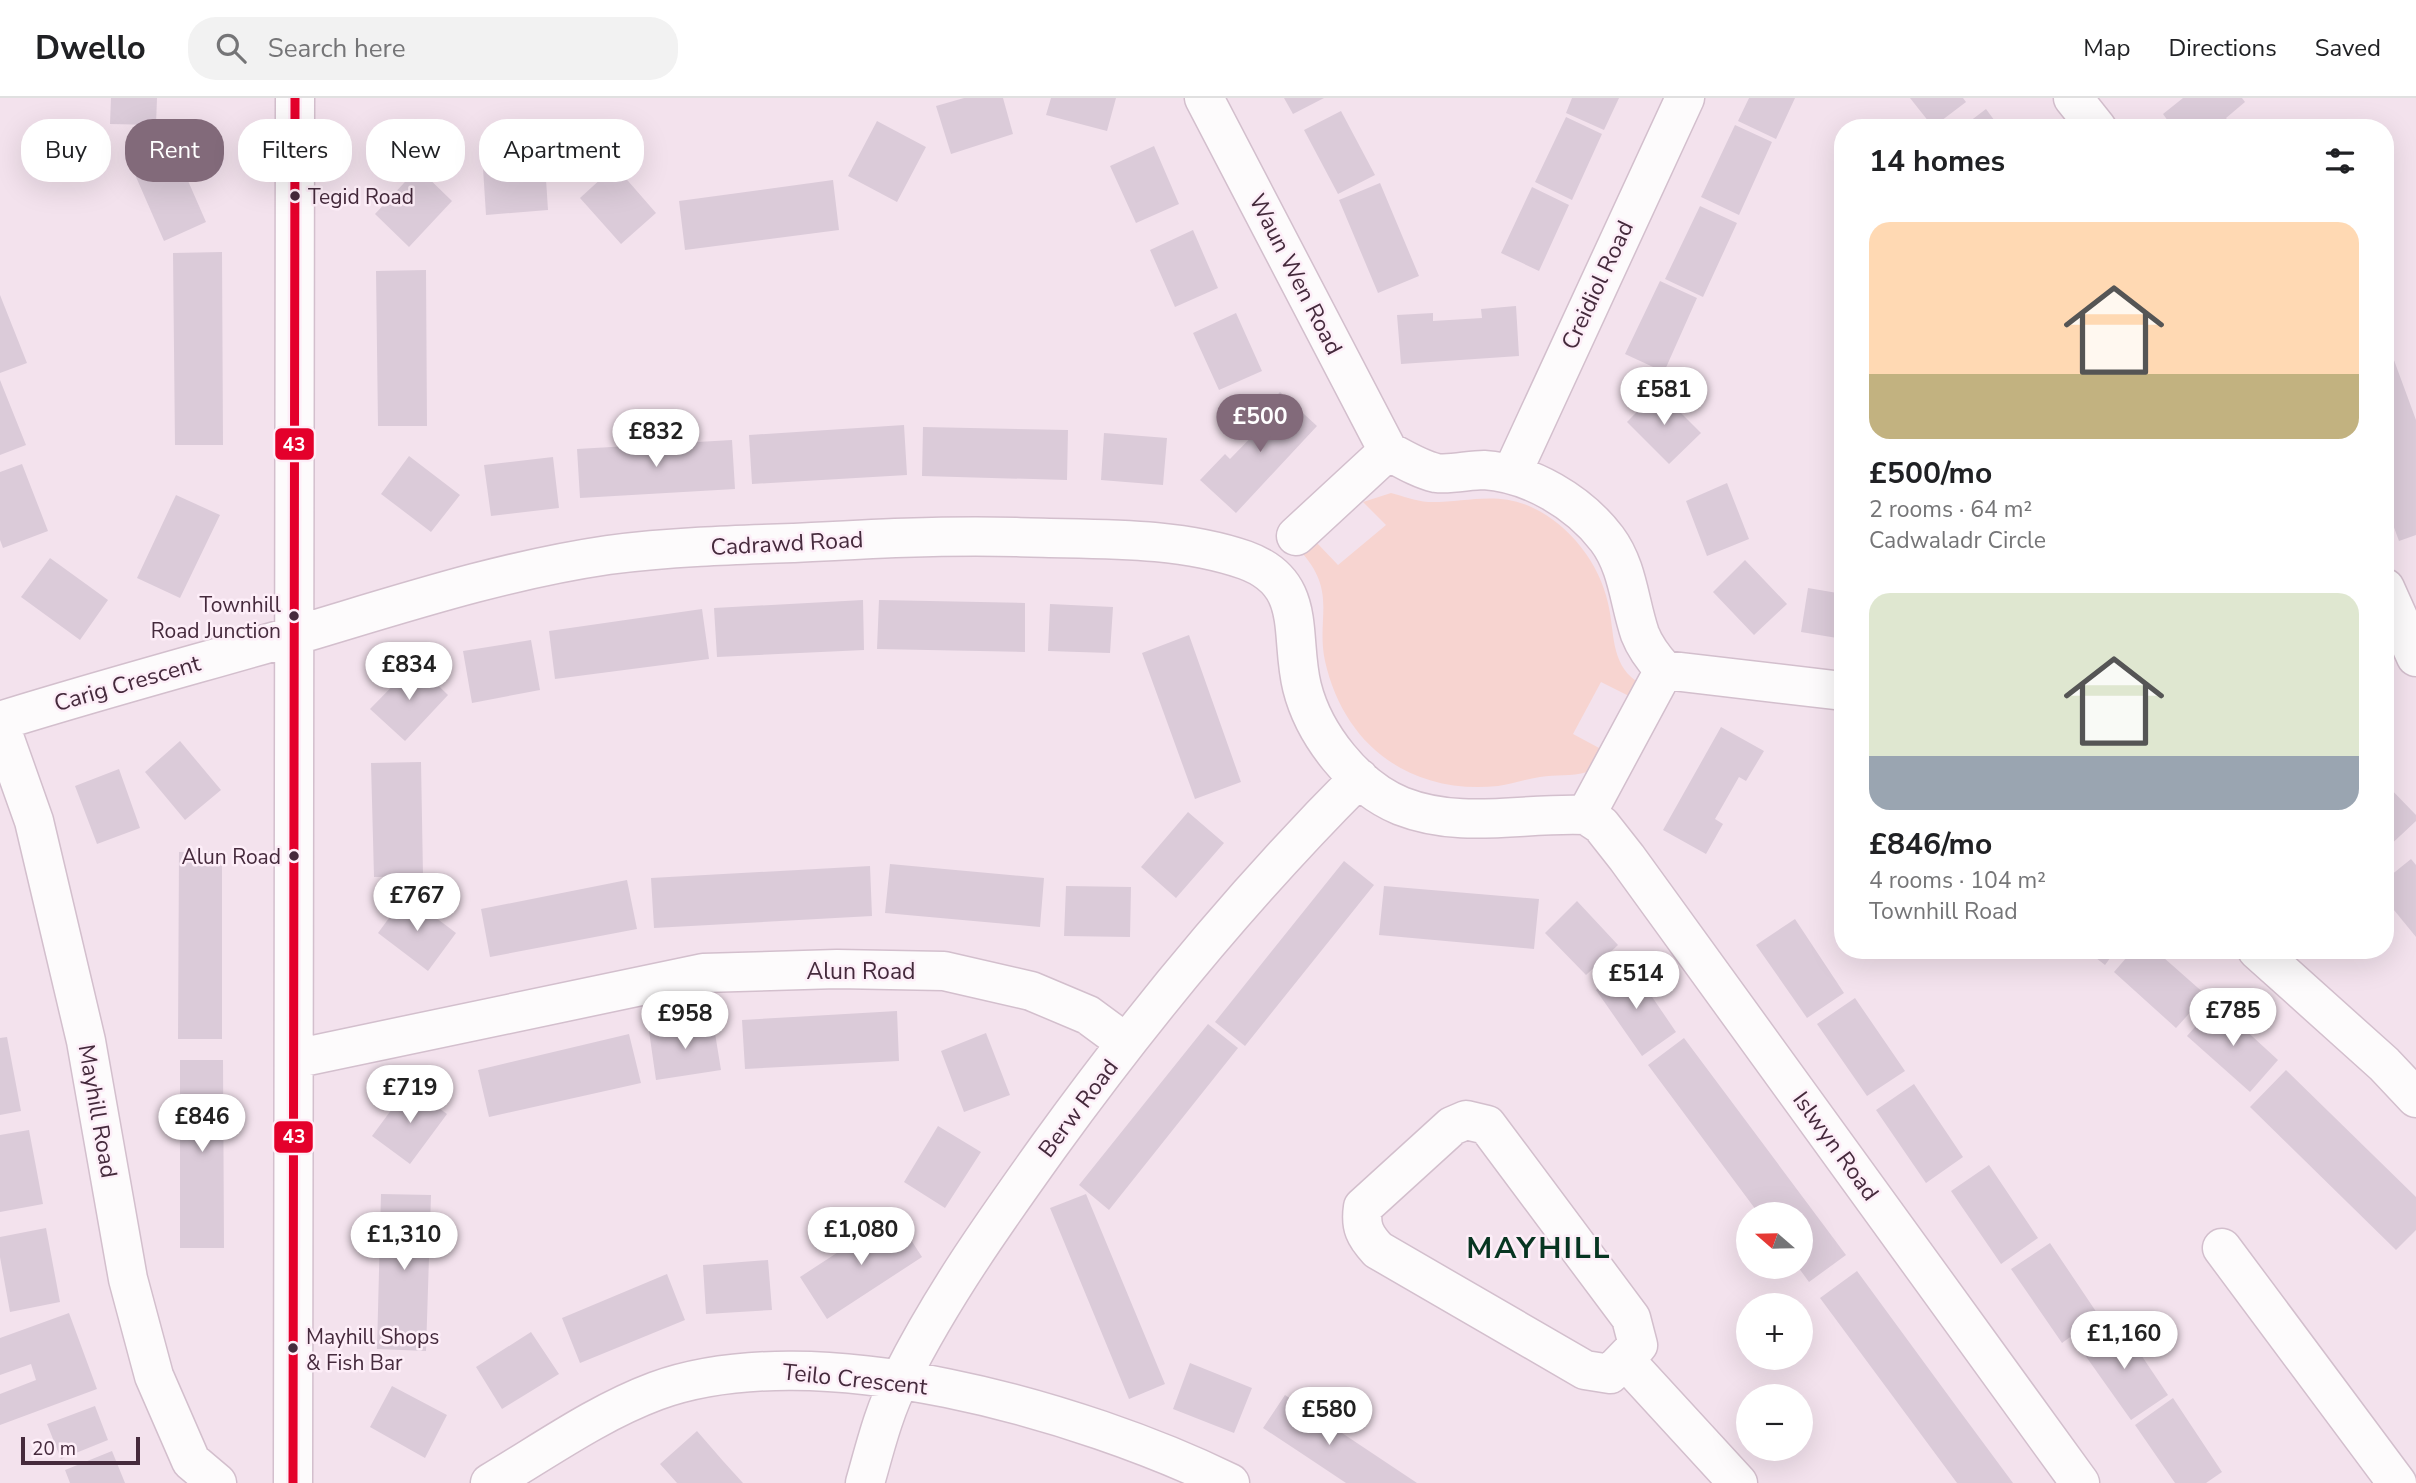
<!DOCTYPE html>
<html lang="en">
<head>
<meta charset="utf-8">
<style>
  :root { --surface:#fff; --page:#f2f2f2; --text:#202124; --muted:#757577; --line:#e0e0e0; --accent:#826a7a }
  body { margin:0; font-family:"Nunito Sans",sans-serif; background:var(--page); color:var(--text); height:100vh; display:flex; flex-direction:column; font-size:26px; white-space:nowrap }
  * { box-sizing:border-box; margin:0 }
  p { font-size:23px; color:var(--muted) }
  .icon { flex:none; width:38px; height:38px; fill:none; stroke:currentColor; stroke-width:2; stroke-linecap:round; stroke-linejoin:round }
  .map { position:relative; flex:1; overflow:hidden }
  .side { position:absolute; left:1834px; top:21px; width:560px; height:840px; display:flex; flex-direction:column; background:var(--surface); border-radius:28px; box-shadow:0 7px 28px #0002 }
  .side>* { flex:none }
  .top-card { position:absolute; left:21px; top:21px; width:665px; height:63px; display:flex; gap:14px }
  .needle { width:46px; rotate:290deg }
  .fabs { position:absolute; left:1736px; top:1104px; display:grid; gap:14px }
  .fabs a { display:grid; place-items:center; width:77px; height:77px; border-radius:50%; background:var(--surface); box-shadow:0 7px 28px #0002; font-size:35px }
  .scale { position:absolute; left:21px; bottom:18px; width:119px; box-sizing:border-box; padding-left:7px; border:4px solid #452a3c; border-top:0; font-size:19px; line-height:24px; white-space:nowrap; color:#452a3c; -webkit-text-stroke:5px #fdeef8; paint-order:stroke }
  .price { position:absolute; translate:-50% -60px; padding:0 16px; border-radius:24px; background:#fff; color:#222; font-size:23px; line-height:46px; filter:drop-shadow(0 2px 4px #0008) }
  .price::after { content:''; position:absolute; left:50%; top:42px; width:21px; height:16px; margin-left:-10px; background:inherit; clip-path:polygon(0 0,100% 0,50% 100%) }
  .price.selected { background:var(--accent); color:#fff }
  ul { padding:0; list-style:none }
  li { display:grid; align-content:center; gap:14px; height:371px; padding:0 35px }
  li span { display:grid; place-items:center; height:217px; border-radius:21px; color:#555 }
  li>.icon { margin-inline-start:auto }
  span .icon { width:126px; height:126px; fill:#fffc; stroke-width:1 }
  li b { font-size:30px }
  h2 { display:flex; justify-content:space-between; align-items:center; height:84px; padding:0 35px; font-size:30px }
  .tag { padding:0 24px; border-radius:28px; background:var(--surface); box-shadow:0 7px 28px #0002; font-size:24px; line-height:63px }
  .tag.selected { background:var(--accent); color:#fff }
  header { display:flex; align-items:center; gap:42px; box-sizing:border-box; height:98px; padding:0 35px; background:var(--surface); border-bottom:2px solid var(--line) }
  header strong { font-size:33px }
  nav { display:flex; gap:38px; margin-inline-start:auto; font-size:24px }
  .search { width:490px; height:63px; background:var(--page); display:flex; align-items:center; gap:18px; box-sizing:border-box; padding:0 24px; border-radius:28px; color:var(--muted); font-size:26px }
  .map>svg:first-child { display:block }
  .green { fill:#f7d4d0 }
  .building { fill:#dbcbd9 }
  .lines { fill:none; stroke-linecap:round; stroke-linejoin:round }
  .minor-casing { stroke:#d3bfcd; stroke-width:41 }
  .minor { stroke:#fdfbfc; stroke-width:38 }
  .bus-1-casing { stroke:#fdeef8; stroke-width:14 }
  .bus-1 { stroke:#e4002b; stroke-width:9 }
  .bus-dot { fill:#452a3c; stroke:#fdeef8; stroke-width:2.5 }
  .labels { text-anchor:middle; stroke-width:5; stroke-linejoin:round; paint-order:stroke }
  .bus-label { font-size:21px; fill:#452a3c; stroke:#fdeef8; text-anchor:start }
  .street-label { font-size:23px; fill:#452a3c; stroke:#fdeef8 }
  .district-label { font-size:30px; font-weight:bold; letter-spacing:2px; fill:#073521; stroke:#fdeef8 }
  .line-badge { stroke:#fdeef8; stroke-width:2.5 }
  .badge-label { font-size:19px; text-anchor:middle; font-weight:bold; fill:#fff }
</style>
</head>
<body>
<header>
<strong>Dwello</strong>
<div class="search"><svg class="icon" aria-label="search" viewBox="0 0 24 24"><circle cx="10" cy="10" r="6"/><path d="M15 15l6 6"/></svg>Search here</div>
<nav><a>Map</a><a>Directions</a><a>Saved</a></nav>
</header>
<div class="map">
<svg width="2416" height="1385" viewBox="0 0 2416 1385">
  <rect width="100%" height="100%" fill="#f3e2ed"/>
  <!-- green -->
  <path class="green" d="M1391,395C1403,398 1415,403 1428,404C1463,405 1494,393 1529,408C1568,425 1599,464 1608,505C1615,534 1610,564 1636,583L1629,598L1601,584L1573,636L1601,651L1587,674C1571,679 1556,676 1540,679C1526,681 1512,686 1498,688C1411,697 1344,648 1325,563C1316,520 1337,496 1303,456L1317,445L1338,467L1386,427L1363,404Z"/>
  <!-- building -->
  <path class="building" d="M111,0H157L156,27L110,26Z
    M964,0H1003L1013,36L951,56L936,8Z
    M1051,0H1116L1107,33L1046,17Z
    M1284,0H1324L1293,16Z
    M1572,0H1619L1604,32L1566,15Z
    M1749,0H1795L1776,41L1738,23Z
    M1910,0H1963L1966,4L1933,29Z
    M2183,0H2242L2245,4L2226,20L2234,30H2173L2163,16Z
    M1986,11L2000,30H1961Z
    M1341,13L1375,77L1338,96L1304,32Z
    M1566,19L1602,36L1572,102L1535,84Z
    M877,23L926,49L897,104L848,78Z
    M1735,27L1772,44L1739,117L1701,99Z
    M168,37L206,124L164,143L126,56Z
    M1154,48L1179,106L1136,125L1110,68Z
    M545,66L548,112L486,117L483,70Z
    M615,68L656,115L621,146L580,100Z
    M418,70L452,103L409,149L375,116Z
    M833,82L839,132L685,152L679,103Z
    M1380,85L1419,178L1378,195L1339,102Z
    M1532,89L1569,107L1539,173L1501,155Z
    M1700,108L1737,125L1703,199L1665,181Z
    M1193,132L1218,190L1175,209L1150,152Z
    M222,154L223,347H175L173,155Z
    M426,172L427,328H378L376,173Z
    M1660,183L1697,200L1664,274L1625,256Z
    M0,197L27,265L0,275Z
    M1516,208L1519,258L1401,266L1397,217L1433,215V223L1482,220L1481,211Z
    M1236,215L1262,273L1219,292L1193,235Z
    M2391,254L2416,322V437L2399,443L2385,405V257Z
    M0,282L26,347L0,357Z
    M1658,292L1701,335L1669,366L1627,324Z
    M1280,294L1317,328L1236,415L1200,382L1225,356L1230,361L1264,326L1257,319Z
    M904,327L907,377L752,386L749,337Z
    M923,329L1068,332L1067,382L922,378Z
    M1104,335L1167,340L1163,387L1101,382Z
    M732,342L735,391L580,400L577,351Z
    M409,358L460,397L431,434L381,396Z
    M553,359L559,410L491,418L484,367Z
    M22,366L48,433L3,450L0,442V374Z
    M1727,385L1749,441L1707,458L1686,403Z
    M176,397L220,417L180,500L137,480Z
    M50,460L108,502L80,542L21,499Z
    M1745,462L1787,506L1754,537L1713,494Z
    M1808,490L1843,496V541L1801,534Z
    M863,502L864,552L717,559L714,510Z
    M879,502L1025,505V554L877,551Z
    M1050,506L1113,509L1110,555L1048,553Z
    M702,511L709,561L555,581L549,533Z
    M1189,537L1241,684L1195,701L1142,555Z
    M531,542L540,592L472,605L463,553Z
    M415,565L448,597L405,643L370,611Z
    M1721,629L1764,653L1746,683L1739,679L1715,721L1723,726L1706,756L1663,732Z
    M180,643L221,692L185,722L145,674Z
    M421,664L423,778L374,779L371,665Z
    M119,671L140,730L97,746L75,688Z
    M2385,685L2416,717V723L2385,752Z
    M1188,714L1224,745L1176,800L1141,769Z
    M222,753V941H178L179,754Z
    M2411,761L2416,767V839L2385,801V782Z
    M1344,763L1374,787L1245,948L1215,924Z
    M890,766L1044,780L1040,829L885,815Z
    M870,768L872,818L654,830L651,780Z
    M627,782L637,831L490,859L481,811Z
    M1066,788L1131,789L1130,839L1064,838Z
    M1384,788L1539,801L1534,851L1379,837Z
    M406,797L456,835L428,873L378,835Z
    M1577,803L1618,847L1586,877L1545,835Z
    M1795,821L1844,895L1807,920L1756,847Z
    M2086,852H2116L2105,867Z
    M2133,852H2155L2206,897L2176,930L2114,874Z
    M1631,868L1676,934L1642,958L1596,892Z
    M1855,900L1905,973L1867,998L1817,926Z
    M2216,905L2278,962L2250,994L2187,938Z
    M897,913L899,963L745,971L742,922Z
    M713,923L721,972L656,982L649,933Z
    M1208,926L1238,950L1109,1112L1079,1087Z
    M986,935L1010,997L964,1014L941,953Z
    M629,936L641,985L489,1019L478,972Z
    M7,939L21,1013L0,1017V940Z
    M1684,940L1846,1157L1809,1184L1798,1169H1801V1116H1759L1648,967Z
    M180,962H223L224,1150H180Z
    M2286,972L2416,1099V1132L2396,1152L2250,1009Z
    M1914,986L1963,1059L1926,1085L1876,1012Z
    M409,988L447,1016L410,1066L372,1038Z
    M938,1028L981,1054L945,1110L904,1084Z
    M29,1032L43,1106L0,1114V1037Z
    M1989,1067L2038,1140L2001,1166L1951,1093Z
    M381,1096L431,1097L426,1253L377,1251Z
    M1086,1096L1165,1286L1129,1301L1050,1110Z
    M895,1117L922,1159L827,1221L800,1179Z
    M46,1130L60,1204L10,1214L0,1159V1139Z
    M2050,1145L2099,1218L2062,1245L2011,1171Z
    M768,1162L772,1212L706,1216L703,1167Z
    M1857,1173L1956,1308L2013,1385H1957L1820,1200Z
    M667,1176L685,1222L580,1265L562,1220Z
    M69,1215L97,1291L0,1327V1296L36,1282L31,1266L0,1277V1240Z
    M2119,1224L2168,1297L2131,1322L2080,1250Z
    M531,1234L559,1276L502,1311L476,1269Z
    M1190,1265L1252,1290L1234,1335L1173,1311Z
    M392,1288L447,1317L425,1360L370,1329Z
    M1285,1297L1417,1385H1346L1304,1357L1263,1330Z
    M2173,1300L2222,1374L2206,1385H2175L2135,1327Z
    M95,1308L108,1342L61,1361L47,1326Z
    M697,1333L723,1363L743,1385H677L660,1366Z
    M112,1353L125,1385H70L65,1372Z"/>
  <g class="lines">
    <defs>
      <path id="minor" d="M1204,0L1388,353
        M2073,0L2097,30
        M1512,375L1685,0
        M1296,438L1388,353C1403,361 1419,371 1436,375C1451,377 1469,372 1484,372C1530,375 1579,404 1607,441C1628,469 1629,504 1640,536C1645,549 1655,562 1664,572
        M2385,490L2416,559
        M1664,572L1843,593
        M0,623C96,593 193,567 290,539C395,508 499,473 608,457C669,449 732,447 794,445C868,441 942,437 1016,439C1091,442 1173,437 1245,462C1309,485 1289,537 1302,589C1314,637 1355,689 1401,708C1462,732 1523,714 1586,717
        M0,627L34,723L86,943L128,1181L154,1278L191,1363L217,1385
        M1586,717L1601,727L1627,760L2080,1385
        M1586,717L1664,572
        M2257,852L2384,966L2416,1000
        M294,961L703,875L837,871L944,873L1031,893L1088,917L1126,945
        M1466,1022L1487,1027L1631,1220L1638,1247L1610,1276L1585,1272L1378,1152C1365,1138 1360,1129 1363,1109L1452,1028Z
        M2222,1150L2397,1385
        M1625,1262L1738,1385
        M293,1385L295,0
        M490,1385C544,1353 597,1315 656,1293C816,1235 1082,1313 1230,1385
        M865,1385C875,1350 884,1312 901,1280C942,1198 996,1122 1049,1048C1143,918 1246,793 1359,680"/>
    </defs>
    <!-- minor casing -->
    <use href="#minor" class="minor-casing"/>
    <!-- minor -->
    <use href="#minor" class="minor"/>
    <defs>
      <path id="bus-1" d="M293,1385L295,0"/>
    </defs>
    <!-- bus-1 casing -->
    <use href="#bus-1" class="bus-1-casing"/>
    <!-- bus-1 -->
    <use href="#bus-1" class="bus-1"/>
  </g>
  <!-- markers -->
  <g class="bus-dot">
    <circle cx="295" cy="98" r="6"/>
    <circle cx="294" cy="518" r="6"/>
    <circle cx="294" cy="758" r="6"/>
    <circle cx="293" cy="1250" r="6"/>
  </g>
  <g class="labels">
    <!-- bus labels -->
    <g class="bus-label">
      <text x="308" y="106">Tegid Road</text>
      <text x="281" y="514" text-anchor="end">Townhill<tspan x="281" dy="26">Road Junction</tspan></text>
      <text x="281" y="766" text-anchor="end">Alun Road</text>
      <text x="306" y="1246">Mayhill Shops<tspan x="306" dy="26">&amp; Fish Bar</tspan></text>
    </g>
    <!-- street labels -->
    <g class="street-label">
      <text transform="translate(1296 176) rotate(63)" y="8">Waun Wen Road</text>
      <text transform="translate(1597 187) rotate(-65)" y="8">Creidiol Road</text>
      <text transform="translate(787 445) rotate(-3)" y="8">Cadrawd Road</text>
      <text transform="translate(127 585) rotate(-16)" y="8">Carig Crescent</text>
      <text x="861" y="881">Alun Road</text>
      <text transform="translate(1078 1010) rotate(-53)" y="8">Berw Road</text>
      <text transform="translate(98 1013) rotate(80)" y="8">Mayhill Road</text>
      <text transform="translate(1836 1048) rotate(54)" y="8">Islwyn Road</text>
      <text transform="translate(855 1281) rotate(6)" y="8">Teilo Crescent</text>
    </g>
    <!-- district labels -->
    <g class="district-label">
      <text x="1539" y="1160">MAYHILL</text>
    </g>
  </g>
  <g class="line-badge">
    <rect x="274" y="329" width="41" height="34" rx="7" fill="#e4002b"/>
    <rect x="273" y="1022" width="41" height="34" rx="7" fill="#e4002b"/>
  </g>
  <g class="badge-label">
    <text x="294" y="353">43</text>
    <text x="294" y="1045">43</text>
  </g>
</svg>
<div class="fabs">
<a><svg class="needle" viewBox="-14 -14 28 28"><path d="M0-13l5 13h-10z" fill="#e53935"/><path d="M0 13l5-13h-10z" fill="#757577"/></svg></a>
<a>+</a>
<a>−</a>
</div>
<div class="scale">20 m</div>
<b class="price" style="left:1664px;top:329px">£581</b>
<b class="price selected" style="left:1260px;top:356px">£500</b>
<b class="price" style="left:656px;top:371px">£832</b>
<b class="price" style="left:409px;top:604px">£834</b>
<b class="price" style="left:417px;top:835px">£767</b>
<b class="price" style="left:1636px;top:913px">£514</b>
<b class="price" style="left:2233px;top:950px">£785</b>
<b class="price" style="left:685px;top:953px">£958</b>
<b class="price" style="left:410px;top:1027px">£719</b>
<b class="price" style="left:202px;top:1056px">£846</b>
<b class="price" style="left:861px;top:1169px">£1,080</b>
<b class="price" style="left:404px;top:1174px">£1,310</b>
<b class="price" style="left:2124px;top:1273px">£1,160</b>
<b class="price" style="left:1329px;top:1349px">£580</b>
<div class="top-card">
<a class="tag">Buy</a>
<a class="tag selected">Rent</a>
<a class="tag">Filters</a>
<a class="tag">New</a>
<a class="tag">Apartment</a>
</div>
<section class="side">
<h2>14 homes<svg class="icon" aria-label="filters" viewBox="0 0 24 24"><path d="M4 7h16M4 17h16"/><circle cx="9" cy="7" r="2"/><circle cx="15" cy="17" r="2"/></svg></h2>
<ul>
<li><span style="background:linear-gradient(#ffd9b3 70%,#c2b280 0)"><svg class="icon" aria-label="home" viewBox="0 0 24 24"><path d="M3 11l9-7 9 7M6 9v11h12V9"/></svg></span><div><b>£500/mo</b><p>2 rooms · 64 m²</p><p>Cadwaladr Circle</p></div></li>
<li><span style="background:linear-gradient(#dfe7d0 75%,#9aa5b1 0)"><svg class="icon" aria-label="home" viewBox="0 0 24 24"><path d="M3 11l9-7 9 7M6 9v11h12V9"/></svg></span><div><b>£846/mo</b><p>4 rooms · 104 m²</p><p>Townhill Road</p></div></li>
</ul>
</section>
</div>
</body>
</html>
